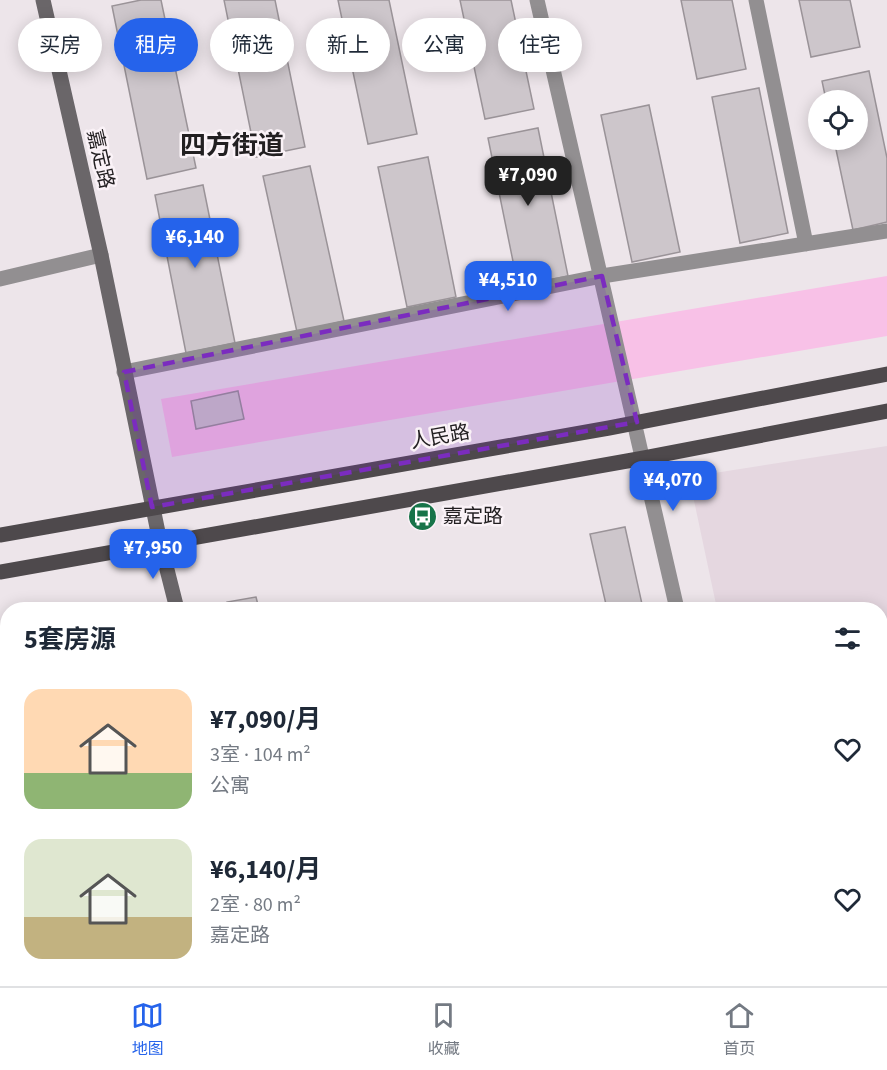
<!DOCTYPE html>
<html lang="zh">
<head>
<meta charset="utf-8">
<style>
  :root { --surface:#fff; --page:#f2f2f3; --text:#1f2937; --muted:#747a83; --line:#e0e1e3; --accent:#2563eb }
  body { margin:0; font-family:"Source Sans 3","Noto Sans SC",sans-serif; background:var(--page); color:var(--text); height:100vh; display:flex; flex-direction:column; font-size:22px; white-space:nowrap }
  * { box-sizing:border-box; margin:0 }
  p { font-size:20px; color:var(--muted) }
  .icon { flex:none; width:33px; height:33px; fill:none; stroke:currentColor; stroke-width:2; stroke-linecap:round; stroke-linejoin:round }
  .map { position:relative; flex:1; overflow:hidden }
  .sheet { position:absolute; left:0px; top:602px; width:888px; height:386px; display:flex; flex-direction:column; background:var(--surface); border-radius:24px 24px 0 0; box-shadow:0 3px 15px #0003 }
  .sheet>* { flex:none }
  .banner { position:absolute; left:18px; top:18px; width:852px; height:54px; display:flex; gap:12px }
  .fabs { position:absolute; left:808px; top:90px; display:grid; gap:12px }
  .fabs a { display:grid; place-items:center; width:60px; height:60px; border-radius:50%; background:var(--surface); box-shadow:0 3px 15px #0003; font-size:30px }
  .price { position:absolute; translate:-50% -51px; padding:0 14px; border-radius:12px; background:var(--accent); color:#fff; font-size:20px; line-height:39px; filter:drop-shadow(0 2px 3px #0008) }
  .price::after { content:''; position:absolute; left:50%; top:36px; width:18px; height:14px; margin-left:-9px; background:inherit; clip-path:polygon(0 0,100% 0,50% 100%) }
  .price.on { background:#222; color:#fff }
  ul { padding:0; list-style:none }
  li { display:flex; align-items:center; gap:18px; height:150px; padding:0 24px }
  li span { display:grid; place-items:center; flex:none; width:168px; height:120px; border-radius:18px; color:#555 }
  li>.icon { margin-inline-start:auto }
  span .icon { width:72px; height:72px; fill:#fffc; stroke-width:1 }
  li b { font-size:26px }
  h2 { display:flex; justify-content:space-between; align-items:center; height:72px; padding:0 24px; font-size:26px }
  .tag { padding:0 21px; border-radius:27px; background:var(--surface); box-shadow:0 3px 15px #0003; font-size:21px; line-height:54px }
  .tag.on { background:var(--accent); color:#fff }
  .tab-bar { display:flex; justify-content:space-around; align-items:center; height:84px; border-top:2px solid var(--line); background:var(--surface); font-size:16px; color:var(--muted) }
  .tab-bar a { display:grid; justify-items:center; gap:3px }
  .tab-bar .on { color:var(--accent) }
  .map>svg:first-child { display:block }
  .built { fill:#e5d7e0 }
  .green { fill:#f8c1e7 }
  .building { fill:#cdc6cb; stroke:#9a9398; stroke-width:1.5 }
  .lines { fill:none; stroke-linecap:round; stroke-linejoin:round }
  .minor { stroke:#928f91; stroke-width:15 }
  .tertiary { stroke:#928f91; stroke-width:15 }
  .secondary { stroke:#6a6669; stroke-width:15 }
  .primary { stroke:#4e494c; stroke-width:15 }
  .marked { fill:#7b2cbf; fill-opacity:0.2; stroke:#7b2cbf; stroke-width:4.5; stroke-dasharray:12 8; stroke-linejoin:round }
  .labels { text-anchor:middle; stroke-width:5; stroke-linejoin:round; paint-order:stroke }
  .street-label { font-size:20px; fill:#221f21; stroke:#faf2f7 }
  .poi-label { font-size:20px; fill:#221f21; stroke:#faf2f7; text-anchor:start }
  .district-label { font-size:26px; font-weight:bold; fill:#221f21; stroke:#faf2f7 }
</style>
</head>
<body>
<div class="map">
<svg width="887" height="986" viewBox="0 0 887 986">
  <rect width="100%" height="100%" fill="#ede5ea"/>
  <!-- built -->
  <path class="built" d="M887,446V878L881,879L880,609H717L689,477Z"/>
  <!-- green -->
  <path class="green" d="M887,276V336L172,457L161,399Z"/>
  <!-- building -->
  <path class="building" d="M141,0H161L196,168L147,179L112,6Z
    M224,0H275L305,147L256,157Z
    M338,0H389L417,134L368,144Z
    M460,0H511L534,109L485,119Z
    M681,0H732L746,69L697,79Z
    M799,0H850L860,47L811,57Z
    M869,71L887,158V222L853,230L834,140H858V100H826L822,81Z
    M759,88L788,233L740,243L712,97Z
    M649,105L680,252L632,262L601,115Z
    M538,128L568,276L518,286L488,138Z
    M428,157L456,297L407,307L378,167Z
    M310,166L344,321L297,332L263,176Z
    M203,185L235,343L186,353L155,195Z
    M238,391L244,419L196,429L191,401Z
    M625,527L642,604L607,609L590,534Z
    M256,597L259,609H228L227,602Z
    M808,980H853L854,986H809Z"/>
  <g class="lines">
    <!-- minor -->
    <path class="minor" d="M756,0L806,244
      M0,279L101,255
      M124,372L602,276L887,231"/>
    <!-- tertiary -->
    <path class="tertiary" d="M537,0L677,609
      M880,922L887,921
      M759,980L760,986
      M612,986L640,980"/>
    <!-- secondary -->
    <path class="secondary" d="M43,0L101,255L160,542L177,609
      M269,980L271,986"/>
    <!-- primary -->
    <path class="primary" d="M0,535L609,428L887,374
      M0,572L644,458L887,411"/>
  </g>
  <!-- marked area -->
  <path class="marked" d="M602,276L637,422L152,507L124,372Z"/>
  <!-- icons -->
  <defs>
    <symbol id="bus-disc" viewBox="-11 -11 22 22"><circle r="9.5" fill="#177449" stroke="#faf2f7"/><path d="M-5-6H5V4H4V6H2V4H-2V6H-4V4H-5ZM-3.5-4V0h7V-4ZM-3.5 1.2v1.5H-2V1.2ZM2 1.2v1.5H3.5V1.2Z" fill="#fff"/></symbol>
  </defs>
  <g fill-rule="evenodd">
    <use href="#bus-disc" x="406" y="500" width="33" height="33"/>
  </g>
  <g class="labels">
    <!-- street labels -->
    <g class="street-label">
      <text transform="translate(101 159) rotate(77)" y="7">嘉定路</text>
      <text transform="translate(440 436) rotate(-10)" y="7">人民路</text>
    </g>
    <!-- poi labels -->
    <g class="poi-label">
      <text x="443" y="523">嘉定路</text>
    </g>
    <!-- district labels -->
    <g class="district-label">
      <text x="232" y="154">四方街道</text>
    </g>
  </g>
</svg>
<div class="fabs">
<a><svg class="icon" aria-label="locate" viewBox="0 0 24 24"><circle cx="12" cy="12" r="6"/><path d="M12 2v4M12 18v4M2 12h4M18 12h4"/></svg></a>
</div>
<b class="price on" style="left:528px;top:207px">¥7,090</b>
<b class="price" style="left:195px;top:269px">¥6,140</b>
<b class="price" style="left:508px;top:312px">¥4,510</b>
<b class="price" style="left:673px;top:512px">¥4,070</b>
<b class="price" style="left:153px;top:580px">¥7,950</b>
<div class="banner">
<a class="tag">买房</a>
<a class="tag on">租房</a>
<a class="tag">筛选</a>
<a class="tag">新上</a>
<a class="tag">公寓</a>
<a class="tag">住宅</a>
</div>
<section class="sheet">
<h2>5套房源<svg class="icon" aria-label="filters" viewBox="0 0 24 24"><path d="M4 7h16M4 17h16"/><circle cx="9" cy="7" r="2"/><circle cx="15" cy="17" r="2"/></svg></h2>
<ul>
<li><span style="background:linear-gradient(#ffd9b3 70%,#8fb573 0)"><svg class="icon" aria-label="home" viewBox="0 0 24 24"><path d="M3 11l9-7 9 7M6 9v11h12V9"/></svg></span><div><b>¥7,090/月</b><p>3室 · 104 m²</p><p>公寓</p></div><svg class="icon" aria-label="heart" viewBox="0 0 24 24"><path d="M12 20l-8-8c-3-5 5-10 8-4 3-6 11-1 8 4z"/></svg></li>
<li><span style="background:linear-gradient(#dfe7d0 65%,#c2b280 0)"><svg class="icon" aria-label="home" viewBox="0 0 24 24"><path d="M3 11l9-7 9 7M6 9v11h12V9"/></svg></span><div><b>¥6,140/月</b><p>2室 · 80 m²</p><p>嘉定路</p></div><svg class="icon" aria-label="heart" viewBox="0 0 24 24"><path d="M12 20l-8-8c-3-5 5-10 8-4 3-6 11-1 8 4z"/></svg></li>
</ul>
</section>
</div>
<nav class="tab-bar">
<a class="on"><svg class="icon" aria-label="map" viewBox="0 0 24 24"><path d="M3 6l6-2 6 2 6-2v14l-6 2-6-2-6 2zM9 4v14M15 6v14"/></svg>地图</a>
<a><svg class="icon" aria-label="saved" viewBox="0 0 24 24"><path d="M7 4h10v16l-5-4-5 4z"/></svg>收藏</a>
<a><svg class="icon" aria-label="home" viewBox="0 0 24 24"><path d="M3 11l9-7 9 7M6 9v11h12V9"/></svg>首页</a>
</nav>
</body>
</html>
